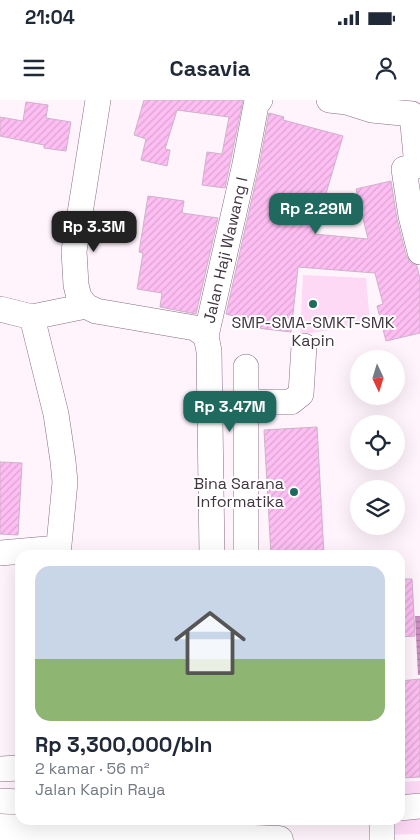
<!DOCTYPE html>
<html lang="id">
<head>
<meta charset="utf-8">
<style>
  :root { --surface:#fff; --page:#f6f6f7; --text:#1f2937; --muted:#747a83; --accent:#20695f }
  body { margin:0; font-family:"Space Grotesk",sans-serif; background:var(--page); color:var(--text); height:100vh; display:flex; flex-direction:column; font-size:19px; white-space:nowrap }
  * { box-sizing:border-box; margin:0 }
  p { font-size:16px; color:var(--muted) }
  .icon { flex:none; width:28px; height:28px; fill:none; stroke:currentColor; stroke-width:2; stroke-linecap:round; stroke-linejoin:round }
  .map { position:relative; flex:1; overflow:hidden }
  .side { position:absolute; left:15px; top:450px; width:390px; height:275px; display:flex; flex-direction:column; background:var(--surface); border-radius:15px; box-shadow:0 5px 20px #0002 }
  .side>* { flex:none }
  .needle { width:32px; rotate:176deg }
  .tools { position:absolute; left:350px; top:250px; display:grid; gap:10px }
  .tools a { display:grid; place-items:center; width:55px; height:55px; border-radius:50%; background:var(--surface); box-shadow:0 5px 20px #0002; font-size:25px }
  .price { position:absolute; translate:-50% -42px; padding:0 11px; border-radius:10px; background:var(--accent); color:#fff; font-size:16px; line-height:32px; filter:drop-shadow(0 1px 2px #0008) }
  .price::after { content:''; position:absolute; left:50%; top:30px; width:15px; height:11px; margin-left:-8px; background:inherit; clip-path:polygon(0 0,100% 0,50% 100%) }
  .price.active { background:#222; color:#fff }
  ul { padding:0; list-style:none }
  li { display:grid; align-content:center; gap:10px; height:265px; padding:0 20px }
  li span { display:grid; place-items:center; height:155px; border-radius:15px; color:#555 }
  li>.icon { margin-inline-start:auto }
  span .icon { width:90px; height:90px; fill:#fffc; stroke-width:1 }
  li b { font-size:21px }
  .status { display:flex; justify-content:space-between; align-items:center; height:35px; padding:0 25px; background:var(--surface); direction:ltr }
  .status svg { height:14px; fill:currentColor }
  header { display:flex; justify-content:space-between; align-items:center; height:65px; padding:0 20px; background:var(--surface); font-size:22px; font-weight:700 }
  .map>svg:first-child { display:block }
  .green { fill:#fdd9f6 }
  .water { fill:url(#water-rules) }
  .building { fill:url(#building-hatch); stroke:#ceb2c9 }
  .lines { fill:none; stroke-linecap:round; stroke-linejoin:round }
  .minor-casing { stroke:#876d82; stroke-width:26 }
  .major-casing { stroke:#876d82; stroke-width:29 }
  .minor { stroke:#fff; stroke-width:25 }
  .major { stroke:#fff; stroke-width:28 }
  .poi-dot { fill:#20695f; stroke:#fff; stroke-width:2 }
  .labels { text-anchor:middle; stroke-width:4; stroke-linejoin:round; paint-order:stroke }
  .street-label { font-size:16px; fill:#41353f; stroke:#fff }
  .poi-label { font-size:16px; fill:#41353f; stroke:#fff }
</style>
</head>
<body>
<div class="status"><b>21:04</b><svg viewBox="0 0 49 12"><path d="M0 12V9h3v3zM5 12V6h3v6zM10 12V3h3v9zM15 12V0h3v12zM26 1h20v11H26zM47 4h2v5h-2z"/></svg></div>
<header><svg class="icon" aria-label="menu" viewBox="0 0 24 24"><path d="M4 6h16M4 12h16M4 18h16"/></svg>Casavia<svg class="icon" aria-label="person" viewBox="0 0 24 24"><circle cx="12" cy="8" r="4"/><path d="M4 21q1-7 8-7t8 7"/></svg></header>
<div class="map">
<svg width="420" height="740" viewBox="0 0 420 740">
  <defs>
    <pattern id="water-rules" width="6" height="5" patternUnits="userSpaceOnUse" patternTransform="scale(1.25)"><rect width="6" height="5" fill="#cc90c2"/><path d="M0 2.5h6" fill="none" stroke="#a7769f"/></pattern>
    <pattern id="building-hatch" width="6" height="6" patternUnits="userSpaceOnUse" patternTransform="scale(1.25)"><rect width="6" height="6" fill="#febef3"/><path d="M-1 1l2-2M0 6l6-6M5 7l2-2" fill="none" stroke="#dba4d1"/></pattern>
  </defs>
  <rect width="100%" height="100%" fill="#fff3fc"/>
  <!-- green -->
  <path class="green" d="M303,175L366,178L370,223L300,235Z
    M420,681V734L369,735V720H400V682Z"/>
  <!-- water -->
  <path class="water" d="M415,516H420V575H418Z"/>
  <!-- building -->
  <path class="building" d="M144,0H243L225,88L202,85L207,52L222,54L229,17L177,10L165,49L170,50L167,66L141,60L146,39L134,35Z
    M26,2L48,5L46,18L71,22L66,51L44,48V45L0,36V17L23,21Z
    M269,13L284,17L283,20L343,36L314,134L368,139L356,89L391,81L397,119L406,155L410,162L417,166L420,179V233L386,241L377,206L383,204L375,173L298,167L291,232L257,228L258,222L226,214L259,67Z
    M148,96L184,101L182,113L218,118L196,214L160,207L162,193L137,189L143,153L139,152Z
    M317,327L324,455H271L264,330Z
    M0,362L22,363L18,435L0,434Z
    M400,479H412L415,536L400,537Z
    M420,579V677L400,678V581Z"/>
  <g class="lines">
    <defs>
      <path id="minor" d="M98,0L74,151L76,185L79,197L86,206L96,211L195,228L206,236L209,251L212,455
        M329,0L347,2L372,10L412,14L417,66L404,69L411,116L420,152
        M0,209L32,217L86,206
        M32,217L56,314L63,361L65,382L58,455
        M206,236L245,64L256,5L260,0
        M246,267V455
        M246,302H291L301,294L304,246
        M0,453L58,448
        M0,669L20,668
        M0,701L20,702
        M400,708L420,706
        M236,720L238,740
        M382,740V720"/>
      <path id="major" d="M0,728L279,740"/>
    </defs>
    <!-- minor casing -->
    <use href="#minor" class="minor-casing"/>
    <!-- major casing -->
    <use href="#major" class="major-casing"/>
    <!-- minor -->
    <use href="#minor" class="minor"/>
    <!-- major -->
    <use href="#major" class="major"/>
  </g>
  <!-- markers -->
  <g class="poi-dot">
    <circle cx="313" cy="204" r="5"/>
    <circle cx="294" cy="392" r="5"/>
  </g>
  <g class="labels">
    <!-- street labels -->
    <g class="street-label">
      <text transform="translate(225 150) rotate(-77)" y="6">Jalan Haji Wawang I</text>
    </g>
    <!-- poi labels -->
    <g class="poi-label">
      <text x="313" y="228">SMP-SMA-SMKT-SMK<tspan x="313" dy="18">Kapin</tspan></text>
      <text x="284" y="389" text-anchor="end">Bina Sarana<tspan x="284" dy="18">Informatika</tspan></text>
    </g>
  </g>
</svg>
<div class="tools">
<a><svg class="needle" viewBox="-14 -14 28 28"><path d="M0-13l5 13h-10z" fill="#e53935"/><path d="M0 13l5-13h-10z" fill="#747a83"/></svg></a>
<a><svg class="icon" aria-label="locate" viewBox="0 0 24 24"><circle cx="12" cy="12" r="6"/><path d="M12 2v4M12 18v4M2 12h4M18 12h4"/></svg></a>
<a><svg class="icon" aria-label="layers" viewBox="0 0 24 24"><path d="M12 4l9 5-9 5-9-5zM3 14l9 5 9-5"/></svg></a>
</div>
<b class="price" style="left:316px;top:135px">Rp 2.29M</b>
<b class="price active" style="left:94px;top:153px">Rp 3.3M</b>
<b class="price" style="left:230px;top:333px">Rp 3.47M</b>
<section class="side">
<ul>
<li><span style="background:linear-gradient(#c9d6e8 60%,#8fb573 0)"><svg class="icon" aria-label="home" viewBox="0 0 24 24"><path d="M3 11l9-7 9 7M6 9v11h12V9"/></svg></span><div><b>Rp 3,300,000/bln</b><p>2 kamar · 56 m²</p><p>Jalan Kapin Raya</p></div></li>
</ul>
</section>
</div>
</body>
</html>
